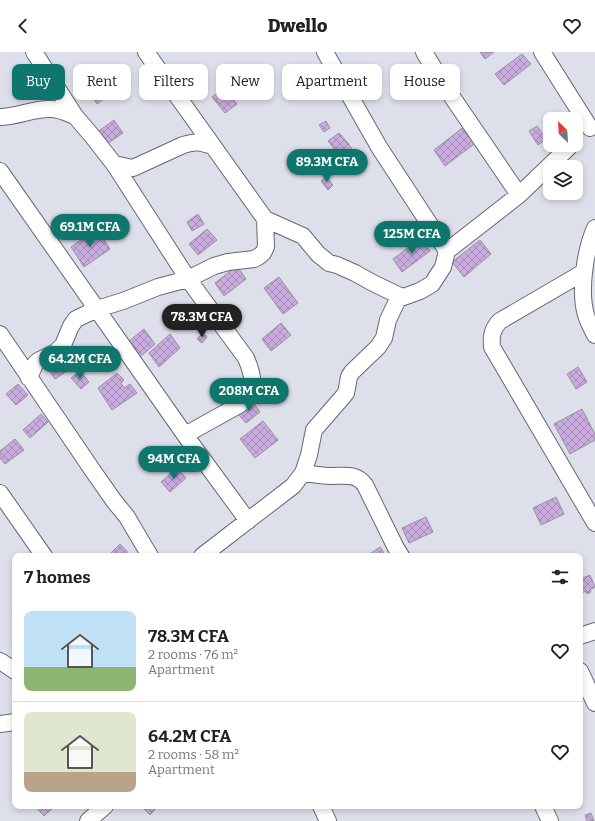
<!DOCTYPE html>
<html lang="en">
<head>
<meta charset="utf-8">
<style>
  :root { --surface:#fff; --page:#f2f2f2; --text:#202124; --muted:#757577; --line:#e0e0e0; --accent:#0f766e }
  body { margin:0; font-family:Bitter,serif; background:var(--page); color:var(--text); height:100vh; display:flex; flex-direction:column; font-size:15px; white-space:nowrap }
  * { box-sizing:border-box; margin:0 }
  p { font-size:13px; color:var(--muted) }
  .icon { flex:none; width:22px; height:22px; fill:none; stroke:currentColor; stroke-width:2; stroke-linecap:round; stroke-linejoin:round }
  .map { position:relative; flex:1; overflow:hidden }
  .sheet { position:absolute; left:12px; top:501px; width:571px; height:256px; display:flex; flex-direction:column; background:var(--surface); border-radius:8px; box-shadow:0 2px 6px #0003 }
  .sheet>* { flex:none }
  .banner { position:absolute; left:12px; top:12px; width:571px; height:36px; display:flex; gap:8px }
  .needle { width:26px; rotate:335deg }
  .controls { position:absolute; left:543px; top:60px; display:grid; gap:8px }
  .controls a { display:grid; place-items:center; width:40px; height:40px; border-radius:8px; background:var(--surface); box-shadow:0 2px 6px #0003; font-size:20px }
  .price { position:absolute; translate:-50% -34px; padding:0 9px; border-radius:14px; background:var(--accent); color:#fff; font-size:13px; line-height:26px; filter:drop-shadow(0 1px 2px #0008) }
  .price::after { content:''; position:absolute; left:50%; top:24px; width:12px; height:9px; margin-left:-6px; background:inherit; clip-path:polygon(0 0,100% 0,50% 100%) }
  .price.current { background:#222; color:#fff }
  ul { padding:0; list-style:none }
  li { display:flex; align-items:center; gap:12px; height:100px; padding:0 12px }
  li+li { border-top:1px solid var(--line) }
  li span { display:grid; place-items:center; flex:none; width:112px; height:80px; border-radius:8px; color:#555 }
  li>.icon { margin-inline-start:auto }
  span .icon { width:48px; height:48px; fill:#fffc; stroke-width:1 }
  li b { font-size:17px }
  h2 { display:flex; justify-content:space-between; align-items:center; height:48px; padding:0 12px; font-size:17px }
  .tag { padding:0 14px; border-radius:8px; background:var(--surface); box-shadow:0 2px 6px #0003; font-size:14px; line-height:36px }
  .tag.current { background:var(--accent); color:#fff }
  header { display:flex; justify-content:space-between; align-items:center; height:52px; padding:0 12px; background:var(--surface); font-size:18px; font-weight:800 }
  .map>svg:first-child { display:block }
  .building { fill:url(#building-cross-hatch); stroke:#97929b }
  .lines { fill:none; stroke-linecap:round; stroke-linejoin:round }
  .street-casing { stroke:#656870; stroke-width:18 }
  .street { stroke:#fff; stroke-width:16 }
</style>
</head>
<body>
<header><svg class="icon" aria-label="back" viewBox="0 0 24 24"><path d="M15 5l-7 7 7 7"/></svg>Dwello<svg class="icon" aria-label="heart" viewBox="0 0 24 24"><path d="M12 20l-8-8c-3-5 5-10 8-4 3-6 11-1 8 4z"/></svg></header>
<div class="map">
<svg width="595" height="769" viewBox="0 0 595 769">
  <defs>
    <pattern id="building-cross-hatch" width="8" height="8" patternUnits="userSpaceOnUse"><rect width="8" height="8" fill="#c9abdf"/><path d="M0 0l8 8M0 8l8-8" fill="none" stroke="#a48cb6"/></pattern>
  </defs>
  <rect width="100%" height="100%" fill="#dde0ea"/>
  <!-- building -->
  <path class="building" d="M480,0H494L485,7Z
    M522,2L531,12L504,33L495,22Z
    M111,22L120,35L97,52L88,38Z
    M224,36L237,52L225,61L212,45Z
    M114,68L123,81L105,93L96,81Z
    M326,69L330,76L324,80L319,73Z
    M465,74L477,90L445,114L434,98Z
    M537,74L546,87L538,93L529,79Z
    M339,81L348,91L355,102L345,110L328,89Z
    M326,125L333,133L328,138L321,129Z
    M198,162L204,172L192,179L187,170Z
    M97,177L110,197L84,215L71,195Z
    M207,177L217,188L198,203L189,192Z
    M421,186L430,199L402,220L393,207Z
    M480,188L491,202L464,225L452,210Z
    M237,214L246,227L224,244L215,231Z
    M279,225L298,251L283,262L264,236Z
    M281,271L291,283L271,299L262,287Z
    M144,277L155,292L140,305L129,289Z
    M203,281L207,285L202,291L197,287Z
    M170,282L180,296L159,315L149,301Z
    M65,302L73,315L55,327L46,313Z
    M578,315L587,330L576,337L567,322Z
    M80,319L89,330L81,337L71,326Z
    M117,321L124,328L121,331L124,336L130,332L137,341L112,358L98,336Z
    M18,332L28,343L16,353L6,342Z
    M252,349L260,360L246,371L237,361Z
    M582,357L595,382V388L570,402L554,372Z
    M41,362L48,370L30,386L23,378Z
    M263,369L278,388L255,406L240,387Z
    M15,387L24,398L5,412L0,406V399Z
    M177,416L186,426L170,440L161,430Z
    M556,445L564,462L541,473L533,456Z
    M426,465L433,480L409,491L402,476Z
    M120,492L131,504H108Z
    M380,495L386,504H367Z
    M590,523L595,535L590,538L591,540L587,542L586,539L580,542V527Z
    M35,754H55L44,764Z
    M141,754H158L150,763Z
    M591,761L594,769H587L585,763Z"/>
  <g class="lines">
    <defs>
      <path id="street" d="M34,0L75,64L93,85L114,112L188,227L246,306C254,325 257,338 239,353L185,383
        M146,0L265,167L303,184L318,202L329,211L337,213L355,221L373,231L402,245
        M325,0L379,95L447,199
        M424,0L444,33L519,143
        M542,0L590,76
        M0,65C17,65 34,56 51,57C59,57 67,61 75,64
        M114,112L133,116L183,93C196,89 200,90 212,94
        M0,119L185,383L248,469
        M595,176C585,199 579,239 586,263C588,270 592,277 595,283
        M584,220L500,269C492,277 491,284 492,295L595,471
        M0,282L93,419L114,449L127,465L150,504
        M29,326L35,312L38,309L56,300L63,293L71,274L76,267L97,257L123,249L158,235L188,227L214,214L228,210L254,207L258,205L263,201L266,195L265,167
        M303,421C312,422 322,424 331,424C345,424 356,421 365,433L395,494L401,504
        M0,441L44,504
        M202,504L293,434L303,421L309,403L314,378L341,347L346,341L349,325L352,320L378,295L384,286L388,268L398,247L420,239L432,232L443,215L447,199L519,143L571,93
        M580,584L595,579
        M0,609L15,619
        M580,619L595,651
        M0,672L15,670
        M321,754L328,769
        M543,754L550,769
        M88,769L105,754"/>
    </defs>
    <!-- street casing -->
    <use href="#street" class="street-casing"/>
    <!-- street -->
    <use href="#street" class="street"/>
  </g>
</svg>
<div class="controls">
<a><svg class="needle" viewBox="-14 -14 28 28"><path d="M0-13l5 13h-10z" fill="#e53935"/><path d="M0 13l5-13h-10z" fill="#757577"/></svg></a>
<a><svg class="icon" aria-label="layers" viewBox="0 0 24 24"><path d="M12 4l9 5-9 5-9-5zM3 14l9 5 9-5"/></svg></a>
</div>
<b class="price" style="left:327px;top:131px">89.3M CFA</b>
<b class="price" style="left:90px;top:196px">69.1M CFA</b>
<b class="price" style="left:412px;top:203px">125M CFA</b>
<b class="price current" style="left:202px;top:286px">78.3M CFA</b>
<b class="price" style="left:80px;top:328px">64.2M CFA</b>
<b class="price" style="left:249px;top:360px">208M CFA</b>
<b class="price" style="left:174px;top:428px">94M CFA</b>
<div class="banner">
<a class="tag current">Buy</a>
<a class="tag">Rent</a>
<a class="tag">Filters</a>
<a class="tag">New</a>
<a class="tag">Apartment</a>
<a class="tag">House</a>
</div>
<section class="sheet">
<h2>7 homes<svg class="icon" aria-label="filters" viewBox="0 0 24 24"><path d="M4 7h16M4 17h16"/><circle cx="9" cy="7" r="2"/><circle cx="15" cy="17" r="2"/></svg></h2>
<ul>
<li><span style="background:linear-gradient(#bfe0f5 70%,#8fb573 0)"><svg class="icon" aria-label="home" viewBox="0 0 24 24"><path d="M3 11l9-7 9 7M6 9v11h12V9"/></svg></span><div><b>78.3M CFA</b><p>2 rooms · 76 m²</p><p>Apartment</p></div><svg class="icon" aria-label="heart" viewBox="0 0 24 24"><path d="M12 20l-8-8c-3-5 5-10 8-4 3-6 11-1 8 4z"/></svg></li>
<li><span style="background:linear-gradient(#dfe7d0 75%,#b9a48a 0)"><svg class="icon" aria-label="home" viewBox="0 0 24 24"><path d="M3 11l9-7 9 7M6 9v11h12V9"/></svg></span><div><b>64.2M CFA</b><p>2 rooms · 58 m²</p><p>Apartment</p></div><svg class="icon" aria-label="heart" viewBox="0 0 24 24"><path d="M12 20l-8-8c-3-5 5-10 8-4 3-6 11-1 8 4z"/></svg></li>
</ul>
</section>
</div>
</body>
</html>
